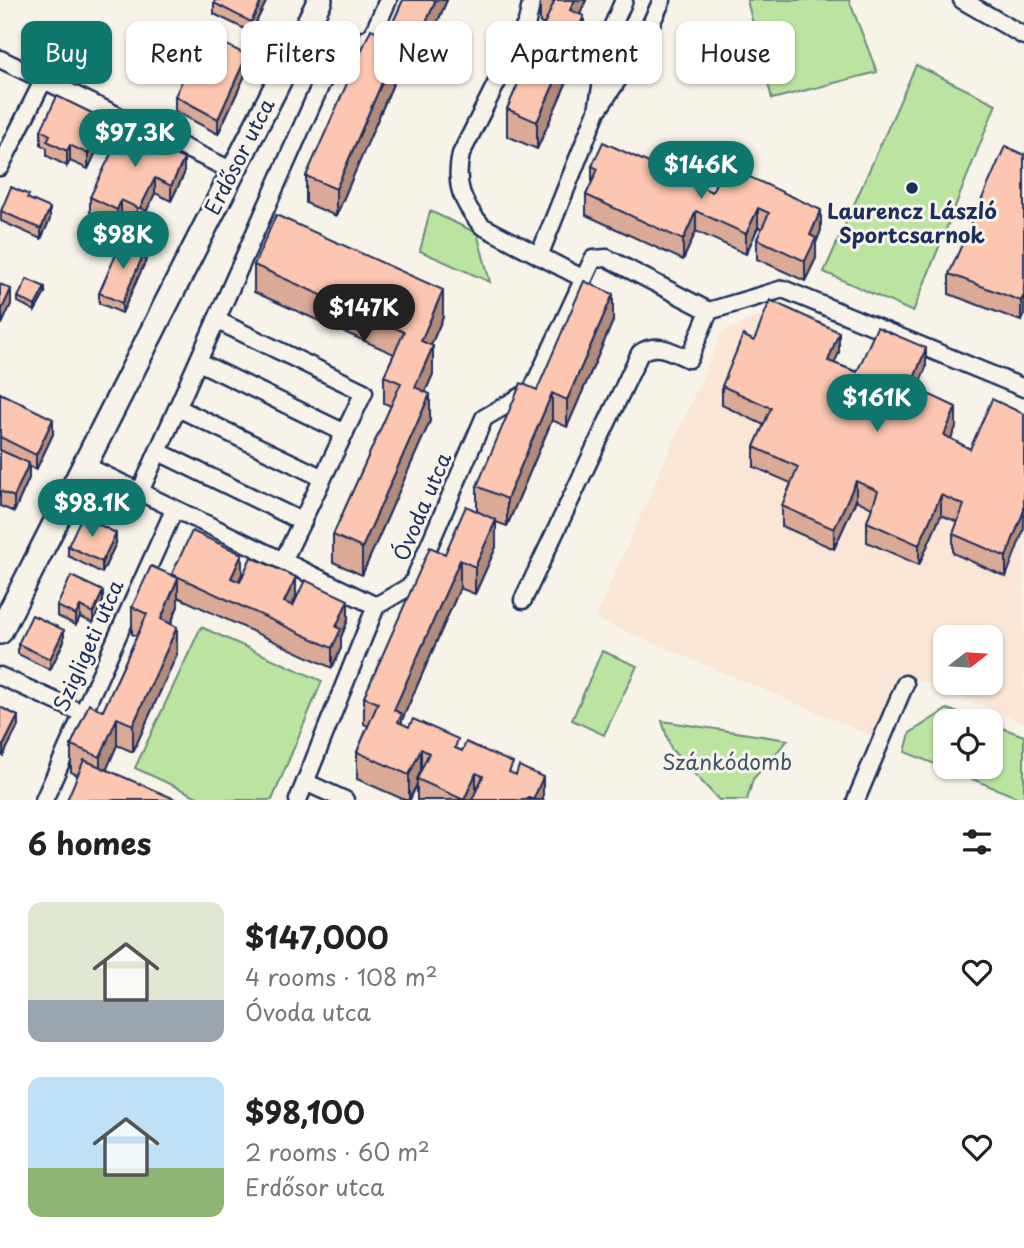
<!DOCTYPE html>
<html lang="en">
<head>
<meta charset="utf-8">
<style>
  :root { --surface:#fff; --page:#f2f2f2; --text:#222; --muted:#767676; --accent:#0f766e }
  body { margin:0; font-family:"Playpen Sans",sans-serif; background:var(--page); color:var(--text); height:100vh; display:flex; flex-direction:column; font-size:26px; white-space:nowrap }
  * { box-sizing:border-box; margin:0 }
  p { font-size:23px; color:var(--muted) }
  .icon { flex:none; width:38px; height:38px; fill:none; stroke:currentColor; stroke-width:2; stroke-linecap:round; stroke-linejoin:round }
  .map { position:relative; height:800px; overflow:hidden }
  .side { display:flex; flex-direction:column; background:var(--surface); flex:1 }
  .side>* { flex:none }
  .guide { position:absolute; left:21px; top:21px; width:984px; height:63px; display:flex; gap:14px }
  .needle { width:46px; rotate:73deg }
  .controls { position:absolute; left:933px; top:625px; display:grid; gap:14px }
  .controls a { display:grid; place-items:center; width:70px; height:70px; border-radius:14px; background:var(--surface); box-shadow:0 2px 5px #0004; font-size:35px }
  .price { position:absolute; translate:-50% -60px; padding:0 16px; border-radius:24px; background:var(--accent); color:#fff; font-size:23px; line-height:46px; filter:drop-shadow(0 2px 4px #0008) }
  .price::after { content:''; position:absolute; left:50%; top:42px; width:21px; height:16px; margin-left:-10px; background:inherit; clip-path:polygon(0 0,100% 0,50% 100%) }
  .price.selected { background:#222; color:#fff }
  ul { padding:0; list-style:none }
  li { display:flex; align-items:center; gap:21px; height:175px; padding:0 28px }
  li span { display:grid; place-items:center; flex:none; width:196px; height:140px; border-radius:14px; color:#555 }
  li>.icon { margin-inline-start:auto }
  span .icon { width:84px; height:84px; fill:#fffc; stroke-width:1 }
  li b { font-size:30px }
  h2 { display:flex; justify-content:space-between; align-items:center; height:84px; padding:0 28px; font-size:30px }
  .tag { padding:0 24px; border-radius:14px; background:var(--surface); box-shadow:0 2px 5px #0004; font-size:24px; line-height:63px }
  .tag.selected { background:var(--accent); color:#fff }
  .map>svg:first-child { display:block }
  .built { fill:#f9e6d7; fill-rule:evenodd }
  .green { fill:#bbe4a0; stroke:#6b8a7f; stroke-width:2 }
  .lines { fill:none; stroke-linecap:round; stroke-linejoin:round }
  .street-casing { stroke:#1b2f5e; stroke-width:21 }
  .secondary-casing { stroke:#1b2f5e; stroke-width:28 }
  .street { stroke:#f7f3e8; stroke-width:16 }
  .secondary { stroke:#f7f3e8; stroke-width:23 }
  .wall { fill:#daaa97; stroke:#1b2f5e; stroke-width:2 }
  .shaded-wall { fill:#b18b7b; stroke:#1b2f5e; stroke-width:2 }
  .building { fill:#fdc6b0; stroke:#1b2f5e; stroke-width:2 }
  .poi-dot { fill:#1b2f5e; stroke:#f7f3e8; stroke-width:2.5 }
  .labels { text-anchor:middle; stroke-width:6; stroke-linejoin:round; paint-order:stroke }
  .street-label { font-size:21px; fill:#1b2f5e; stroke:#f7f3e8 }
  .poi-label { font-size:21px; font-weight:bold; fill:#1b2f5e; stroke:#f7f3e8 }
  .park-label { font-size:21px; fill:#3b536b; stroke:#f7f3e8 }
</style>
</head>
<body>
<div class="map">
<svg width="1024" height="800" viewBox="0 0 1024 800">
  <rect width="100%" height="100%" fill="#f7f3e8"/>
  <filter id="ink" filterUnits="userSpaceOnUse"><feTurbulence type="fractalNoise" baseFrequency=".0143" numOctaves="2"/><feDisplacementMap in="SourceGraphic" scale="14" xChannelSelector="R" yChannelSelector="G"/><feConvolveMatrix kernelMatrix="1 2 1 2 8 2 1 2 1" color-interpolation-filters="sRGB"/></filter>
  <g filter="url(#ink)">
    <!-- built -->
    <path class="built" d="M759,316L839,352L828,380L926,367L911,406L956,427L944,455L970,468L1024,434V723L898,672L873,736L595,618L722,333ZM945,637H990V682H945Z"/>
    <!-- green -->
    <path class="green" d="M747,0H849L877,72L772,99Z
      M916,65L996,104L913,312L824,272Z
      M430,211L477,233L490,282L420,251Z
      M201,627L322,681L272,800H204L135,768Z
      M602,651L637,666L604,735L572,720Z
      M947,709L982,721H945V766H990L991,724L1024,736V800L905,752L910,733Z
      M662,721L788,740L753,779L747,800H719L671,749Z"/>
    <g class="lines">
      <defs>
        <path id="street" d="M532,0L527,22L461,154C454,184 462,203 482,226L582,278
          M962,0L1024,36
          M0,59L233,171
          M600,107L643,41L662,0
          M0,167L43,81
          M539,256L597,111L610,32L624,0
          M216,320L364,392L283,561
          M199,362L345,433
          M178,408L323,478
          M159,452L303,522
          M84,465L376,606
          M140,492L321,84L338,58L373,34L388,0
          M523,600L640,353C657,341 672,352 689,359L709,311
          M0,676L82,713
          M305,782L345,800
          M44,800L174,510
          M298,800L376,606L412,585L484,418L532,390L593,259L607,258L709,311L783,289L1024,388
          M856,800L905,684"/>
        <path id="secondary" d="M0,632L320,0"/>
      </defs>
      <!-- street casing -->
      <use href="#street" class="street-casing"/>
      <!-- secondary casing -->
      <use href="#secondary" class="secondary-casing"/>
      <!-- street -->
      <use href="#street" class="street"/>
      <!-- secondary -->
      <use href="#secondary" class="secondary"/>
    </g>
    <!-- wall -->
    <path class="wall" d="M267,0L251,32L214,14V3Z
      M403,0H447L414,77L399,70L336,216L306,203V176L387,36Z
      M540,0H586L580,15L584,43L537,149L507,136V109L544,25L540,23Z
      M247,71L218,134L175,111V96Z
      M41,130L104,135L88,169L70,161L67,166L47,156V148L41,145Z
      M161,148L184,174L171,201L155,193L146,212V226L140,238L133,234V221L121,215L117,225L90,212V197Z
      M1024,155L1021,321L949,294V274Z
      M592,166L712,192L821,230L816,243V258L805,281L757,259V239L762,229L758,227L746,254L696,231L683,260L586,215V195L592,183Z
      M29,199L50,219L41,239L1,221V211Z
      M146,260L122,313L99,303V293Z
      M254,265L443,317L431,345L433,374L425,392L430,421L362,575L333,562V535L391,406L384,403V376L394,354L254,292Z
      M0,284L11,304L2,324L0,323Z
      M45,293L35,311L18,302V297Z
      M613,321L567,427L552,420L507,526L496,522V547L475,594L460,588L402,720V724L513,774L543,800H417V784L410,800H405L357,779V752L368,726L364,724V697L445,554L477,512V486L537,390Z
      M754,341L839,352L834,363L857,372L926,367L917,389L956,427L950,439L970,449L1024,414L1006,577L953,553V534L958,522L941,515L919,565L867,542V522L872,508L856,500L834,549L782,526V506L791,483L754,467V447L764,425L722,405V386Z
      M0,393L53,434L36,470L29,466V478L14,512L0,506Z
      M116,543L102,573L68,556V546Z
      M172,574H242L239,581L296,597L292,605L348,620L341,637V648L332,668L178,597V606L171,624L177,654L133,752L117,745L106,770L77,775L71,772V745L103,711L137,636L132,634V607L172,576Z
      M103,601L93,623L80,617L76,625L57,616V606Z
      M64,641L50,670L18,654V644Z
      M0,707L18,726L3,756L0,754Z"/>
    <!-- shaded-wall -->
    <path class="shaded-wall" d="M262,0H267L251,32V22Z
      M436,0H447L414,77V49Z
      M575,0H586L570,37V10Z
      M584,16V43L537,149V122Z
      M399,43V70L336,216V189Z
      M247,55V71L218,134V119Z
      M104,119V135L88,169V154Z
      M161,136V151L156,146Z
      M70,145V161L67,166V151Z
      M184,159V174L171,201V186Z
      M155,178V193L146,212V226L140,238V208Z
      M121,200V215L117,225V210Z
      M50,208V219L41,239V229Z
      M758,208V227L746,254V234Z
      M821,210V230L816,243V258L805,281V261L810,235Z
      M696,211V231L683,260V240Z
      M146,249V260L122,313V303Z
      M45,287V293L35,311V306Z
      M11,289V304L2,324V309Z
      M443,290V317L421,368V341Z
      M613,294V321L567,427V400Z
      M1024,295V314L1021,321V301Z
      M839,332V352L828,380V361Z
      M433,346V374L415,415V387Z
      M926,348V367L911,406V386Z
      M552,393V420L507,526V499Z
      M430,394V421L362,575V548Z
      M956,407V427L944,455V435Z
      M53,419V434L36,470V455Z
      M29,463V478L14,512V497Z
      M856,481V500L834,549V529Z
      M941,495V515L919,565V545Z
      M1024,510V529L1006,577V557Z
      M496,520V547L475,594V567Z
      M116,533V543L102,573V562Z
      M242,554V574L231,597V578Z
      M460,560V588L402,720V741L394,710Z
      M296,577V597L284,622V602Z
      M178,578V606L161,646V619Z
      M103,591V601L93,623V613Z
      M348,600V620L341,637V648L332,668V648L336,627Z
      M80,606V617L76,625V615Z
      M177,627V654L133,752V725Z
      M64,630V641L50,670V659Z
      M18,716V726L3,756V746Z
      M117,718V745L100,785V757Z
      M421,749V776L417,779V784L409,800V775Z
      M476,773V800H464Z
      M543,777V800H533Z"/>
    <!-- building -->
    <path class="building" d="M215,0H262L251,22L214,3Z
      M403,0H436L414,49L399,43L336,189L306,176L371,29L387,36Z
      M550,0H575L570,10L584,16L537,122L507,109L554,2Z
      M204,34L247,55L218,119L175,96Z
      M57,96L104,119L88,154L70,145L67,151L47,141L50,135L41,130Z
      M128,119L161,136L156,146L184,159L171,186L155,178L140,208L146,211L140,223L133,219L138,208L121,200L117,210L90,197Z
      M603,142L712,192L724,165L821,210L810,235L816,238L805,261L757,239L769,213L758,208L746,234L696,211L683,240L586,195L598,169L592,166Z
      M1005,146L1024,155V295L1021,301L949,274Z
      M11,187L29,195L27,198L50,208L41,229L1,211Z
      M276,215L443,290L421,341L433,346L415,387L430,394L362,548L333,535L401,383L384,376L404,332L254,265Z
      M123,239L146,249L122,303L99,293Z
      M27,279L45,287L35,306L18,297Z
      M584,281L613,294L567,400L552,393L507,499L477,486L521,383L537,390Z
      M0,284L11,289L2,309L0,308Z
      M770,300L839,332L828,361L857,372L877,327L926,348L911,386L956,407L944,435L970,449L992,399L1024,414V510L1006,557L953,534L964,505L941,495L919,545L867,522L878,491L856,481L834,529L782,506L798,467L754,447L771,408L722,386L743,335L754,341Z
      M0,393L53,419L36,455L0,437Z
      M0,450L29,463L14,497L0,491Z
      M466,506L496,520L475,567L460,560L394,710L402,714L398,722L409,727L413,719L458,739L455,748L462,751L466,742L513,763L509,772L516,775L519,766L543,777L533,800L528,797L526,800H472L483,776L476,773L464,800L417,779L429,753L421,749L409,775L357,752L378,703L364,697L430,547L445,554Z
      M82,516L116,533L102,562L68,546Z
      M192,531L242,554L231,578L240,582L251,557L296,577L284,602L293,606L305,580L348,600L336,627L341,629L332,648L172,574Z
      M151,566L178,578L161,619L177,627L133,725L117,718L100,757L71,745L89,704L103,711L147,614L132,607Z
      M71,576L103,591L93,613L80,606L76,615L57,606Z
      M32,615L64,630L50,659L18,644Z
      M0,707L18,716L3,746L0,744Z
      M84,760L177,800H67Z"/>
  </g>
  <!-- markers -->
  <circle class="poi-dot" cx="912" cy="188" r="7"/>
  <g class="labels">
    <!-- street labels -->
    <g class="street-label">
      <text transform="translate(240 157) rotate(-63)" y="7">Erdősor utca</text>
      <text transform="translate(423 507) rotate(-67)" y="7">Óvoda utca</text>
      <text transform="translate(89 646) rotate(-66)" y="7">Szigligeti utca</text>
    </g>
    <!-- poi labels -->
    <g class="poi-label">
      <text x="912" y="219">Laurencz László<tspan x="912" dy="24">Sportcsarnok</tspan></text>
    </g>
    <!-- park labels -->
    <g class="park-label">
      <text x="727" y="770">Szánkódomb</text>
    </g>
  </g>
</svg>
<div class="controls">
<a><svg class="needle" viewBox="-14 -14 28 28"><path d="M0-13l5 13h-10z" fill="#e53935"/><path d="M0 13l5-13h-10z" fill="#767676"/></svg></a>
<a><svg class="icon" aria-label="locate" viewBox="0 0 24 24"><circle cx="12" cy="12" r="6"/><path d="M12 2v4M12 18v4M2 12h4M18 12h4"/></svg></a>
</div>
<b class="price" style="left:135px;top:169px">$97.3K</b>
<b class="price" style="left:701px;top:201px">$146K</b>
<b class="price" style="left:123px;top:271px">$98K</b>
<b class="price selected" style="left:364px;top:344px">$147K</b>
<b class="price" style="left:877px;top:434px">$161K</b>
<b class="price" style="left:92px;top:539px">$98.1K</b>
<div class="guide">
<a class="tag selected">Buy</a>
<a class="tag">Rent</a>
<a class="tag">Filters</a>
<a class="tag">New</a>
<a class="tag">Apartment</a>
<a class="tag">House</a>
</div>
</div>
<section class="side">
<h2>6 homes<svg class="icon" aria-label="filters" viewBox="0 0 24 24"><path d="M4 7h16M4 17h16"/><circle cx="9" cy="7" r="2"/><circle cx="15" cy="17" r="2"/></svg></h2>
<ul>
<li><span style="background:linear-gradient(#dfe7d0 70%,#9aa5b1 0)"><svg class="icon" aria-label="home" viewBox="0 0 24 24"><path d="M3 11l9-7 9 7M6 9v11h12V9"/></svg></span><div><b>$147,000</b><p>4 rooms · 108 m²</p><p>Óvoda utca</p></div><svg class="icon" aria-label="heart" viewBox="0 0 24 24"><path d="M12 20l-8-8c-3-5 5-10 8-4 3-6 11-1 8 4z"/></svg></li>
<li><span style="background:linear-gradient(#bfe0f5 65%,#8fb573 0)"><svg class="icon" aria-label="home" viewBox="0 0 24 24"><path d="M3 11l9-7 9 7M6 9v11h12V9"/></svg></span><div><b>$98,100</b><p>2 rooms · 60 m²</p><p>Erdősor utca</p></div><svg class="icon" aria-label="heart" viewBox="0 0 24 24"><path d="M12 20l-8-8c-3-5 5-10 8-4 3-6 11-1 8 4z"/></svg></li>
</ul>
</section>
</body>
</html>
